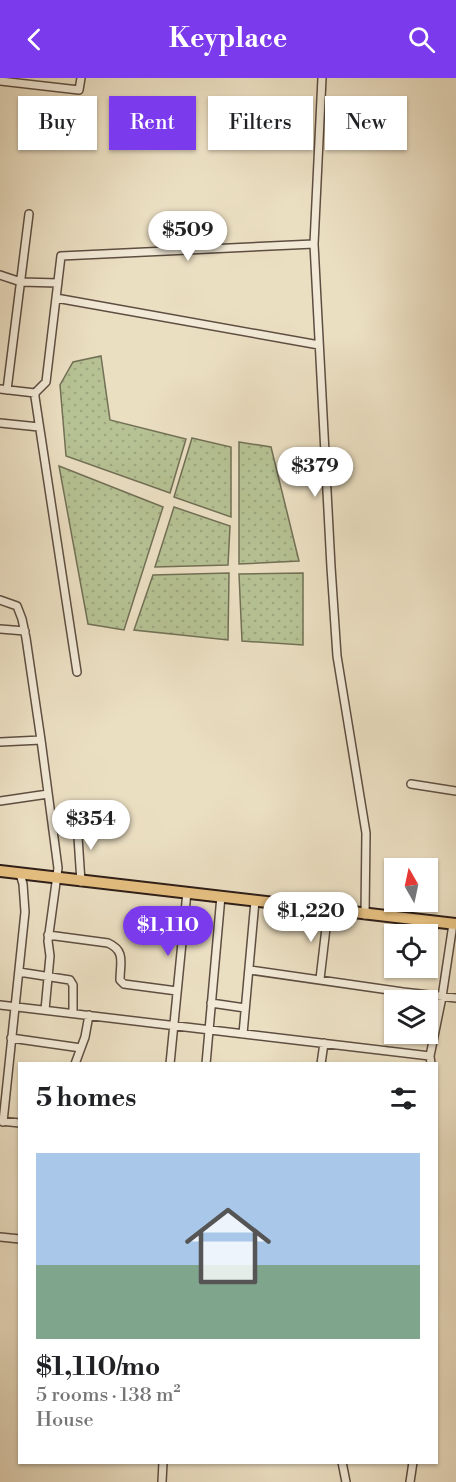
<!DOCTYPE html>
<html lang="en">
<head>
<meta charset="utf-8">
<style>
  :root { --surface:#fff; --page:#f2f2f2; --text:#202124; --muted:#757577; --accent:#7c3aed }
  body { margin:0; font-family:"Libre Bodoni",serif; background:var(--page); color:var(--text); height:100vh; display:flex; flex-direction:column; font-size:22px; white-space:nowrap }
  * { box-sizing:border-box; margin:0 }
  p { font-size:20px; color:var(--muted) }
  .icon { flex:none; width:33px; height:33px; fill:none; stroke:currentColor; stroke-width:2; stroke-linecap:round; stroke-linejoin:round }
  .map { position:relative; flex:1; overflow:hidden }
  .side { position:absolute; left:18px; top:984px; width:420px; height:402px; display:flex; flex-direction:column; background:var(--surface); border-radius:0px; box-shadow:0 2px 4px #0004 }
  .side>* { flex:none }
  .top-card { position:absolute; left:18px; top:18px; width:420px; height:54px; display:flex; gap:12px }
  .needle { width:39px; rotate:351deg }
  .controls { position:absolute; left:384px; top:780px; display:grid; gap:12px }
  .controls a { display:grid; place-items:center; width:54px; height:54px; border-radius:0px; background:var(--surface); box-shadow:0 2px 4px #0004; font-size:30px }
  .price { position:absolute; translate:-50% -51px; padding:0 14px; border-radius:21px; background:#fff; color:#222; font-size:20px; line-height:39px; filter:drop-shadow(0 2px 3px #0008) }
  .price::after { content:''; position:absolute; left:50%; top:36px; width:18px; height:14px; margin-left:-9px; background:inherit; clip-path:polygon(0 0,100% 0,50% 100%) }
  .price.on { background:var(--accent); color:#fff }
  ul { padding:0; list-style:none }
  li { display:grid; align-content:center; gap:12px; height:318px; padding:0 18px }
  li span { display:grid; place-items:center; height:186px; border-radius:0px; color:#555 }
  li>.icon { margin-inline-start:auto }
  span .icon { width:108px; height:108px; fill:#fffc; stroke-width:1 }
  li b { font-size:26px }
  h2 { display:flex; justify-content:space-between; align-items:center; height:72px; padding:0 18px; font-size:26px }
  .pill { padding:0 21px; border-radius:0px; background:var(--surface); box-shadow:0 2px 4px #0004; font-size:21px; line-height:54px }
  .pill.on { background:var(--accent); color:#fff }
  header { display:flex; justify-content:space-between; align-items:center; height:78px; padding:0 18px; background:var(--accent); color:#fff; font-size:27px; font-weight:700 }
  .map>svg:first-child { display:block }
  .park { fill:url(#park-dots); stroke:#727056; stroke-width:1.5 }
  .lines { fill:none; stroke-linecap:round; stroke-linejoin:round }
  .minor-casing { stroke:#5e4e42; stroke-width:10 }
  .highway-casing { stroke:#2f1e18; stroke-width:14 }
  .minor { stroke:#f2ead7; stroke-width:7 }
  .highway { stroke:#e6c081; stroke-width:10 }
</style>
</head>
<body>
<header><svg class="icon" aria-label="back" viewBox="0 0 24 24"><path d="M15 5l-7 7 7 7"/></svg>Keyplace<svg class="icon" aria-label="search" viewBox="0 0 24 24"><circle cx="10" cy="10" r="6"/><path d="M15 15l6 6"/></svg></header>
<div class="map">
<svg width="456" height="1404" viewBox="0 0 456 1404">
  <defs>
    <pattern id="park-dots" width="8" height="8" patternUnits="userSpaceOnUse" patternTransform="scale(1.5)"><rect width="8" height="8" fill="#b6c294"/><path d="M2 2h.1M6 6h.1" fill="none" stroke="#9da67f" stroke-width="1.8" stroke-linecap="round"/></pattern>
  </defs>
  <rect width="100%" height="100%" fill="#ebdfc2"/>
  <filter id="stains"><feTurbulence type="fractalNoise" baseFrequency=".00333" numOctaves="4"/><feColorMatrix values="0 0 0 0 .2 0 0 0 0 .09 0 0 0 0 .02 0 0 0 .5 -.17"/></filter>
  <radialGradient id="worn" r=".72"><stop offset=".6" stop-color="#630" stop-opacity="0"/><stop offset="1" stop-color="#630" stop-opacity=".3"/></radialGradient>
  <!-- park -->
  <path class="park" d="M101,278L110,342L186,361L170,415L66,378L60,307L73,284Z
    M192,360L231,369V439L174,419Z
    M239,364L271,369L299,483L239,486Z
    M59,388L163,429L124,552L88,546Z
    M174,429L230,448L228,487L155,489Z
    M229,495L228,562L134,552L153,497Z
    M303,495V567L242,563L239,496Z"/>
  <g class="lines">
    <defs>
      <path id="minor" d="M322,0L314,166L331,489L337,578L366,755L365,837
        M0,3L79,12L81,0
        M0,197L21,204L58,205
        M56,220L319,267
        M0,311L35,315
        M7,312L29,136
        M0,345L39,349
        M0,522L17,528L22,541L26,560L41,662
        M0,551L25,553
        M77,594L35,319V315L46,304L61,178L314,166
        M0,664L41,662L58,790L48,863L50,878L45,932
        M411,706L456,713
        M0,723L48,716
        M77,744L81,804
        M48,857L108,865C126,873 120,885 120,902L124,906L177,913
        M250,892L403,914L456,920
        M19,894L70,902L73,907V935
        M320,901L328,833
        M211,925L245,930
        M0,927L430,978
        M243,956L255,823
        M11,960L81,970
        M75,986L85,959L89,937
        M170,986L187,814
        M206,986L221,818
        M321,986L324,965
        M431,986L430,978L442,919L453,846
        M0,1043L20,1045
        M3,1044L25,834L23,806L20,796
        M0,1159L20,1161
        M342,1384L346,1404
        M162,1404L163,1384
        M410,1404L413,1384"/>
      <path id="highway" d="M0,793L456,846"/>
    </defs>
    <!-- minor casing -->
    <use href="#minor" class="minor-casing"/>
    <!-- highway casing -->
    <use href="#highway" class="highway-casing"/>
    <!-- minor -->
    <use href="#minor" class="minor"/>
    <!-- highway -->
    <use href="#highway" class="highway"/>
  </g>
  <rect width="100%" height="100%" filter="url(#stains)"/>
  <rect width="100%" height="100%" fill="url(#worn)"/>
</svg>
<div class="controls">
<a><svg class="needle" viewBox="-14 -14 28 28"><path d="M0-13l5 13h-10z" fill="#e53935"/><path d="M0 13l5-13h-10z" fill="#757577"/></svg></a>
<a><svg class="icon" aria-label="locate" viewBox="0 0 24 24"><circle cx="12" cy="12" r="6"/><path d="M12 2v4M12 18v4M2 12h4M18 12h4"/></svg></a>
<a><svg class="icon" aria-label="layers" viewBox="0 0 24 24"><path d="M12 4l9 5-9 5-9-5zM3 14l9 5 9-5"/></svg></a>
</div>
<b class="price" style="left:188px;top:184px">$509</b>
<b class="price" style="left:315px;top:420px">$379</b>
<b class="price" style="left:91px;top:773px">$354</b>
<b class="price" style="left:311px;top:865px">$1,220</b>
<b class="price on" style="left:168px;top:879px">$1,110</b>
<div class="top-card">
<a class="pill">Buy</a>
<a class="pill on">Rent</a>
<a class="pill">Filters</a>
<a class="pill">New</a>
</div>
<section class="side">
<h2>5 homes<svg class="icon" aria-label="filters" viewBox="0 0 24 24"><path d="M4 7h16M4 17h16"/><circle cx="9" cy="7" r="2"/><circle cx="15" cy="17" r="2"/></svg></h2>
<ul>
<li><span style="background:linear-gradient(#a9c7e8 60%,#7fa58c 0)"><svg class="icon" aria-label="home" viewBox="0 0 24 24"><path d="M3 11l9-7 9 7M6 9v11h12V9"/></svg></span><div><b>$1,110/mo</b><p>5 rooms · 138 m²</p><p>House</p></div></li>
</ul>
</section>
</div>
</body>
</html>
